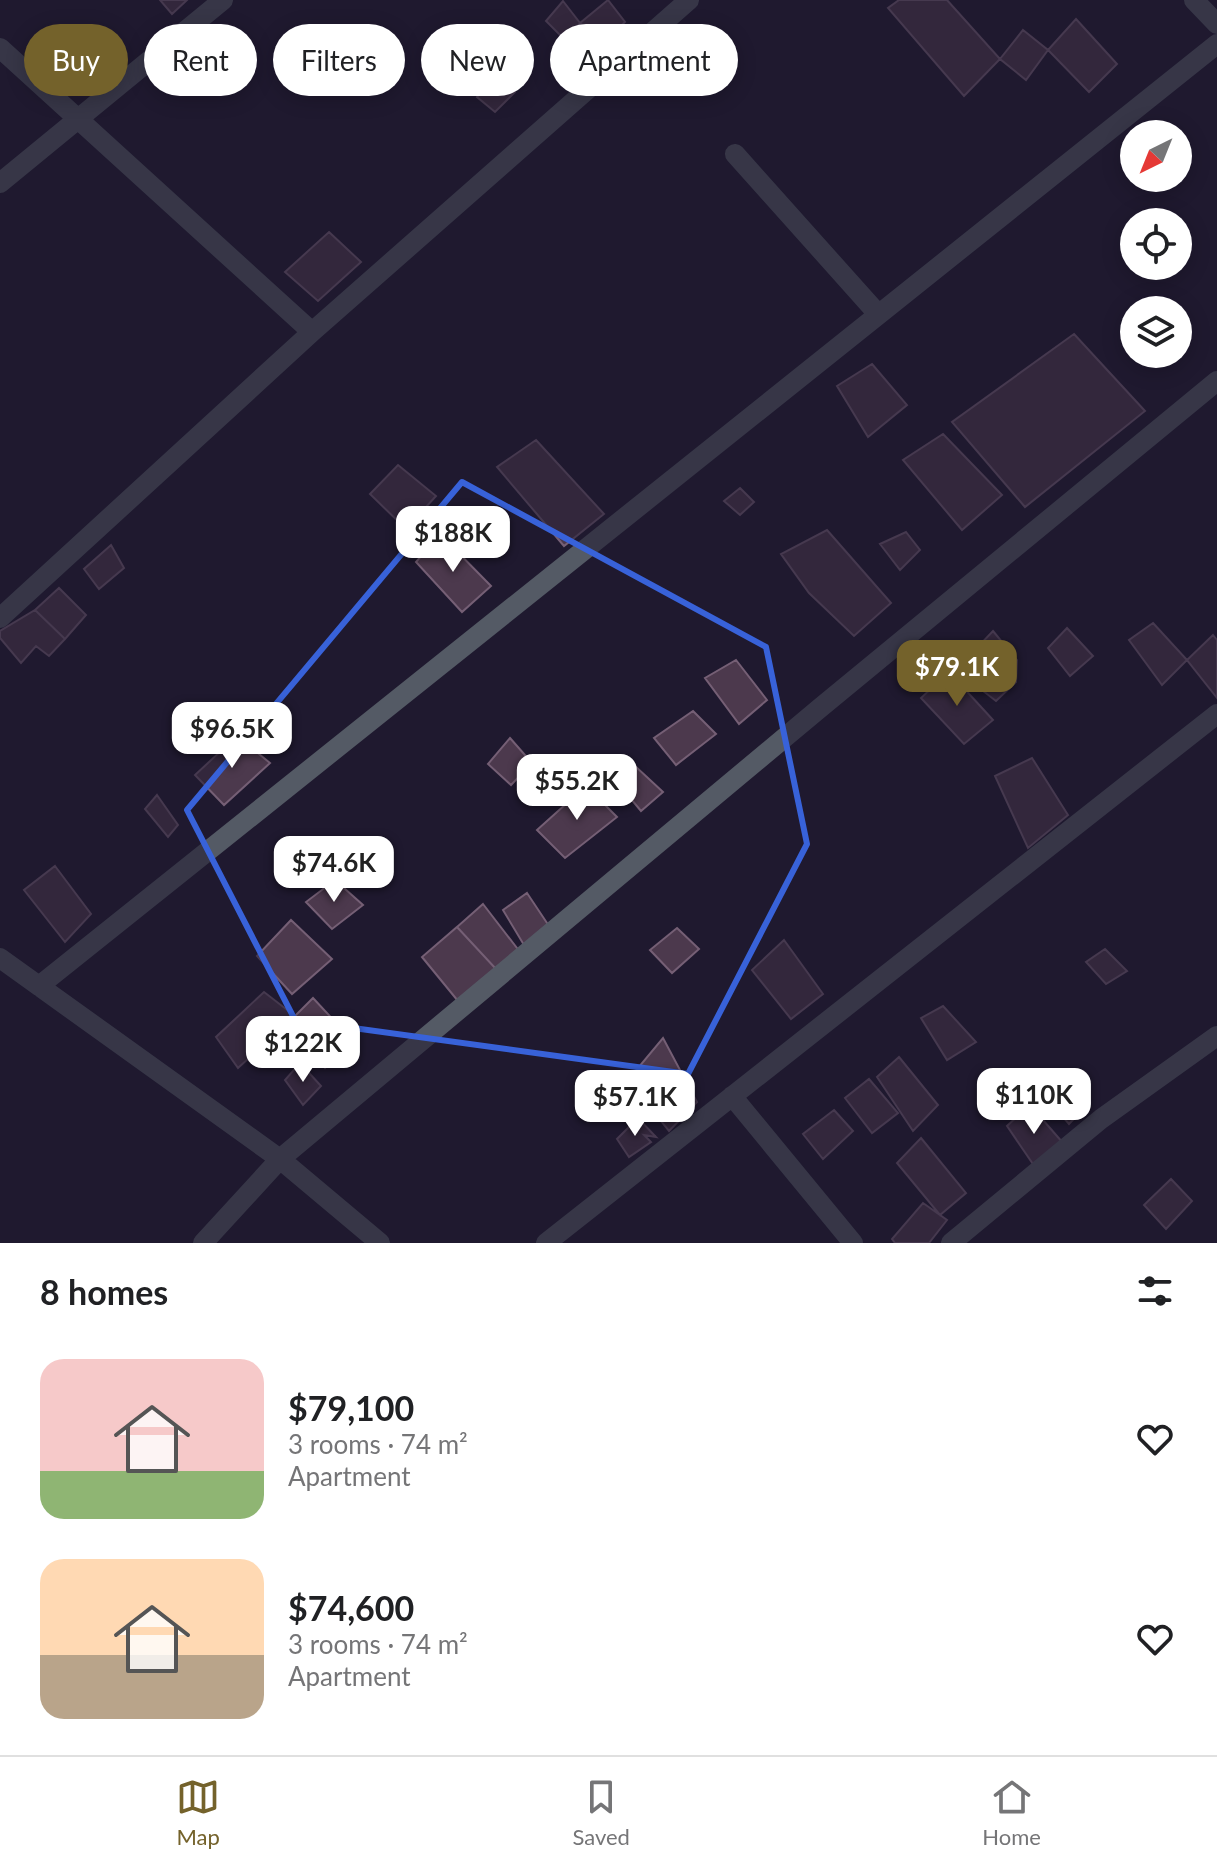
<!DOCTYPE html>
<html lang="en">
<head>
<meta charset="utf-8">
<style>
  :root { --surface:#fff; --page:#f6f6f6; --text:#202124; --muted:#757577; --line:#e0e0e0; --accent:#74622b }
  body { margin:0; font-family:Lato,sans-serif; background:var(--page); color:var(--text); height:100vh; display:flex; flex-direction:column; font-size:30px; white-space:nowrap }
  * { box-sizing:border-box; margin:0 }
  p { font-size:26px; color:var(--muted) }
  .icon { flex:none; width:44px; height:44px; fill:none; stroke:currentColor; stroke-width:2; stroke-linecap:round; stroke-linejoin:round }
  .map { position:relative; height:1243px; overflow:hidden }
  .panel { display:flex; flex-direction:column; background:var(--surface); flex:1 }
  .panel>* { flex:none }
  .hud { position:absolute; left:24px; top:24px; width:800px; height:72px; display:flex; gap:16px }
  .needle { width:52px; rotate:223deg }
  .controls { position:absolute; left:1120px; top:120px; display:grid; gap:16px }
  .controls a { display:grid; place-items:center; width:72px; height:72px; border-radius:50%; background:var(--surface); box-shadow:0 4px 20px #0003; font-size:40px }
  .price { position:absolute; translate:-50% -68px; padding:0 18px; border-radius:16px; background:#fff; color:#222; font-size:26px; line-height:52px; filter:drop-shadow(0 2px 4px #0008) }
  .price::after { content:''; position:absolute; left:50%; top:48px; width:24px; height:18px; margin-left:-12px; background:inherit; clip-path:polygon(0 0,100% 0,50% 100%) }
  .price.current { background:var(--accent); color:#fff }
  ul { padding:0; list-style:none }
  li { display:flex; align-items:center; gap:24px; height:200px; padding:0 40px }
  li span { display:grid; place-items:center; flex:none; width:224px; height:160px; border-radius:24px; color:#555 }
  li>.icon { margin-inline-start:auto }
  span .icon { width:96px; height:96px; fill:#fffc; stroke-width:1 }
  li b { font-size:34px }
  h2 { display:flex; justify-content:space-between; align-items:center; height:96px; padding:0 40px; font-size:34px }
  .pill { padding:0 28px; border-radius:36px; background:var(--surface); box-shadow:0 4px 20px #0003; font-size:28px; line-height:72px }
  .pill.current { background:var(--accent); color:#fff }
  .dock { display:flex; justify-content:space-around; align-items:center; height:112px; border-top:2px solid var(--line); background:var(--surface); font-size:22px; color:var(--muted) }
  .dock a { display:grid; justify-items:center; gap:4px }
  .dock .current { color:var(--accent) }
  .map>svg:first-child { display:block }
  .building { fill:#4c394d; stroke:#755f75; stroke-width:2 }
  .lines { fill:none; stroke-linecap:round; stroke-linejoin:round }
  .minor { stroke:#545a65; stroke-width:20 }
  .marked { fill:none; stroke:#3862d9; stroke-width:6; stroke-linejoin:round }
</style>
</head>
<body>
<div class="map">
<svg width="1217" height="1243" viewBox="0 0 1217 1243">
  <rect width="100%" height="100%" fill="#1f192f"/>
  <!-- building -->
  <path class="building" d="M160,0H187L172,14Z
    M608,0L625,22L604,43L580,23Z
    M899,0H947L1000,59L964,96L888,8Z
    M563,1L580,23L566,41L546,21Z
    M1076,19L1117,64L1089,92L1048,50Z
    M1023,30L1048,50L1026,80L1000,59Z
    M497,73L515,92L495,112L477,97Z
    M329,232L361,262L318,301L285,272Z
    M1074,334L1145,411L1025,507L952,422Z
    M872,364L907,405L868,437L837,386Z
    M943,434L1002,495L962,530L903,460Z
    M536,440L604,514L564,546L497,467Z
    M398,465L436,496L406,529L370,494Z
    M740,488L754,502L740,515L724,501Z
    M827,530L891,603L854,636L809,593L781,554Z
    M906,532L920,550L900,570L880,544Z
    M440,534L491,586L462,612L416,562Z
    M111,545L124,568L99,589L84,569Z
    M59,588L86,615L65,639L35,610Z
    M35,610L65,639L49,656L36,646L21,663L0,638V631Z
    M1153,623L1187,660L1162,685L1129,640Z
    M1067,628L1093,656L1070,676L1048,648Z
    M993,631L1017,660L1016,682L996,701L956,670Z
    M1213,635L1217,640V698L1187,660Z
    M736,660L767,700L739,724L705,678Z
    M949,672L993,720L964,744L921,698Z
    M693,711L716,734L676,765L654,738Z
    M237,736L270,763L224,805L195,775Z
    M510,738L532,763L511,785L488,764Z
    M1032,758L1068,815L1028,848L995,776Z
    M635,766L663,792L641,811L616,781Z
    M586,786L617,817L565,858L537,830Z
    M157,795L178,825L168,837L145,809Z
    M55,866L91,914L65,942L24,890Z
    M335,880L363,905L332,929L306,902Z
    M527,893L551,929L527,950L503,910Z
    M483,904L520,952L496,969L457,927Z
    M291,920L332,959L292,994L257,956Z
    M457,927L496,969L458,1001L422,957Z
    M677,928L699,949L672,973L650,950Z
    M784,940L823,994L791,1019L752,970Z
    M1105,949L1127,971L1106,984L1086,962Z
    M264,992L295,1016L238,1068L216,1037Z
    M313,998L352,1040L325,1068L286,1025Z
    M943,1006L976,1042L947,1060L921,1018Z
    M663,1038L697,1102L669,1131L628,1080Z
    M899,1057L938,1105L913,1131L877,1077Z
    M300,1063L321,1086L303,1105L285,1080Z
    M869,1079L898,1113L872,1133L845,1098Z
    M1067,1081L1090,1102L1069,1124L1050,1102Z
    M1030,1105L1063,1143L1035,1167L1007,1126Z
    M834,1110L853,1131L823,1159L803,1134Z
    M638,1118L656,1137L644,1135L651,1142L629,1157L617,1139Z
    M921,1138L966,1193L940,1215L897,1163Z
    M1171,1179L1192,1201L1166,1229L1144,1205Z
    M923,1203L947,1220L929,1243H895L892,1239Z"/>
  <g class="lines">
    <!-- minor -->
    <path class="minor" d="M1194,0L1217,24
      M0,48L312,332
      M735,154L878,314
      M0,183L223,0
      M0,618L312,332L689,0
      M0,958L280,1159L380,1243
      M39,986L1217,44
      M732,1096L853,1243
      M203,1243L280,1159L820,708L1217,381
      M546,1243L1217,714
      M951,1243L1101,1119L1217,1036"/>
  </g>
  <!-- marked area -->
  <path d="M0 0H1217V1243H0ZM462,482L766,647L807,844L688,1074L295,1020L187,810Z" fill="#1f192f" fill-opacity=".55" fill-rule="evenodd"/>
  <path class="marked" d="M462,482L766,647L807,844L688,1074L295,1020L187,810Z"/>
</svg>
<div class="controls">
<a><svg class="needle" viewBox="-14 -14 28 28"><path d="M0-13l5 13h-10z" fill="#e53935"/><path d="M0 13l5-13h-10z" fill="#757577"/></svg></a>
<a><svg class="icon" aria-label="locate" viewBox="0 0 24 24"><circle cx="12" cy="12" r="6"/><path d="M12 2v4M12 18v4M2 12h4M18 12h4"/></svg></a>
<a><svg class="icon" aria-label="layers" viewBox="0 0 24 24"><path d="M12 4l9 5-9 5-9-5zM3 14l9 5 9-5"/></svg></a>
</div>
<b class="price" style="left:453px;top:574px">$188K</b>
<b class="price current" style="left:957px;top:708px">$79.1K</b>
<b class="price" style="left:232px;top:770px">$96.5K</b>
<b class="price" style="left:577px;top:822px">$55.2K</b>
<b class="price" style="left:334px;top:904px">$74.6K</b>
<b class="price" style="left:303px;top:1084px">$122K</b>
<b class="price" style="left:1034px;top:1136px">$110K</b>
<b class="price" style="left:635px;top:1138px">$57.1K</b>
<div class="hud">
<a class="pill current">Buy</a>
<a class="pill">Rent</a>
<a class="pill">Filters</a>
<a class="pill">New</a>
<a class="pill">Apartment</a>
</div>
</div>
<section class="panel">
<h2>8 homes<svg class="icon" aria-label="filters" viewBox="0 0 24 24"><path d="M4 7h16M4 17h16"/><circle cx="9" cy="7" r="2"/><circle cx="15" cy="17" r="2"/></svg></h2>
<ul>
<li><span style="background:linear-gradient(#f6c9c9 70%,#8fb573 0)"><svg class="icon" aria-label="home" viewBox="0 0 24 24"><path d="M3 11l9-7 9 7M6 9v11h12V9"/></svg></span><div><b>$79,100</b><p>3 rooms · 74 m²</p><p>Apartment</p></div><svg class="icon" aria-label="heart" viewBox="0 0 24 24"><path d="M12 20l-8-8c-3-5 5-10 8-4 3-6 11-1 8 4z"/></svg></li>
<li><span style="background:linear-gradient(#ffd9b3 60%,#b9a48a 0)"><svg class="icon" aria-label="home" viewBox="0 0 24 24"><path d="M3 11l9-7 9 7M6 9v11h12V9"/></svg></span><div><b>$74,600</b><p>3 rooms · 74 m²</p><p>Apartment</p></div><svg class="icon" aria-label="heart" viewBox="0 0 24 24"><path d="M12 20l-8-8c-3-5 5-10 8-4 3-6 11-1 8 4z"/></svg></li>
</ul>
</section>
<nav class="dock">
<a class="current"><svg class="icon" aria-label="map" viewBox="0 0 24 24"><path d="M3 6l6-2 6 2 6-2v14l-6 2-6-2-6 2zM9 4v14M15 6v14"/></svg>Map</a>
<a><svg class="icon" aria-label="saved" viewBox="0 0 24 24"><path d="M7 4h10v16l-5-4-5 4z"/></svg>Saved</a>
<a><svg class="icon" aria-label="home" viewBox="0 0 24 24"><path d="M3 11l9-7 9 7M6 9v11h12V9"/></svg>Home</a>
</nav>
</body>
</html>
